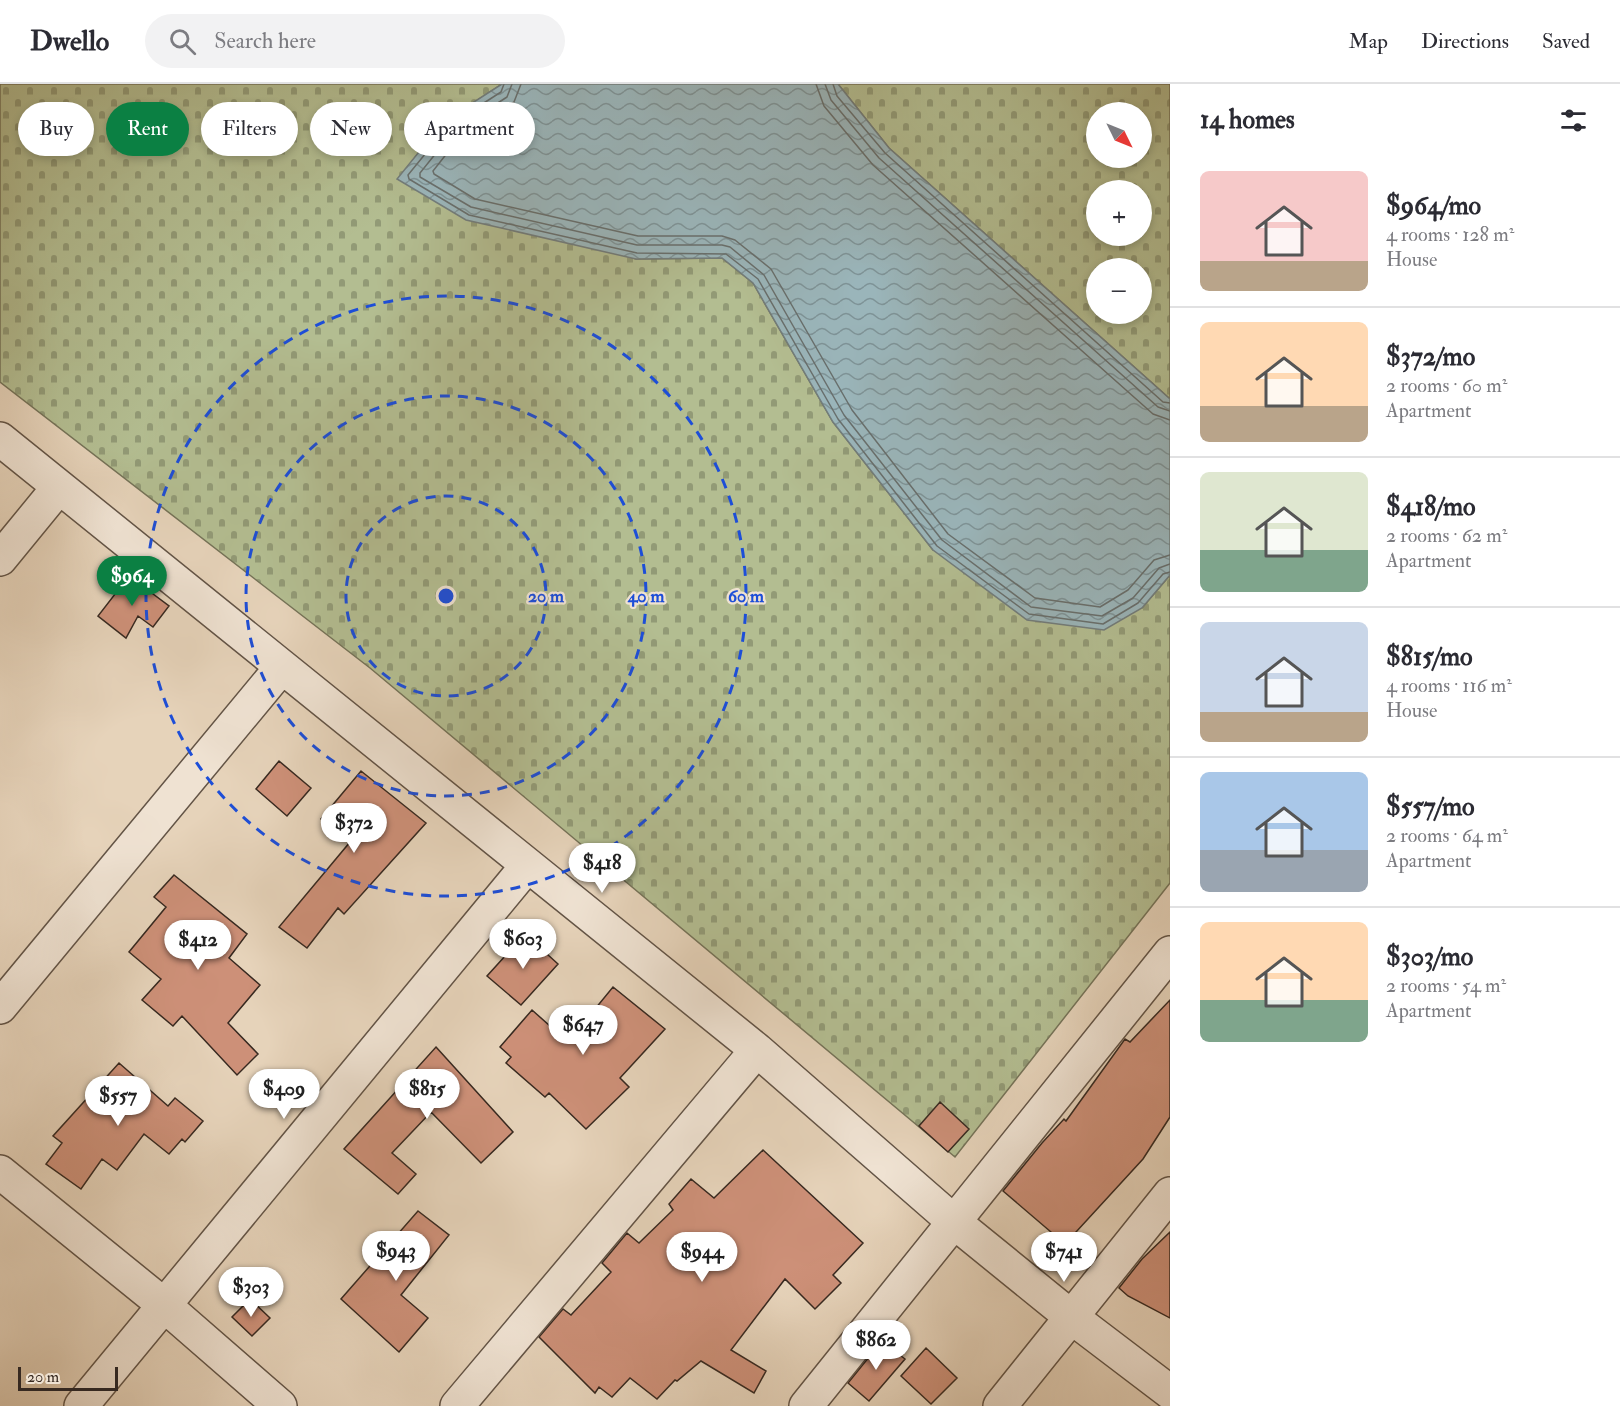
<!DOCTYPE html>
<html lang="en">
<head>
<meta charset="utf-8">
<style>
  :root { --surface:#fff; --page:#f2f2f3; --text:#2b2b33; --muted:#7c7c81; --line:#e1e1e2; --accent:#0b8043 }
  body { margin:0; font-family:"IM FELL Double Pica",serif; background:var(--page); color:var(--text); height:100vh; display:flex; flex-direction:column; font-size:22px; white-space:nowrap }
  * { box-sizing:border-box; margin:0 }
  p { font-size:20px; color:var(--muted) }
  .icon { flex:none; width:33px; height:33px; fill:none; stroke:currentColor; stroke-width:2; stroke-linecap:round; stroke-linejoin:round }
  .map { position:relative; flex:1; overflow:hidden }
  .details { display:flex; flex-direction:column; background:var(--surface); width:450px }
  .details>* { flex:none }
  .top-card { position:absolute; left:18px; top:18px; width:570px; height:54px; display:flex; gap:12px }
  .needle { width:39px; rotate:133deg }
  .buttons { position:absolute; left:1086px; top:18px; display:grid; gap:12px }
  .buttons a { display:grid; place-items:center; width:66px; height:66px; border-radius:50%; background:var(--surface); box-shadow:0 3px 9px #0003; font-size:30px }
  .scale { position:absolute; left:18px; bottom:15px; width:100px; box-sizing:border-box; padding-left:6px; border:3px solid #372920; border-top:0; font-size:16px; line-height:21px; white-space:nowrap; color:#372920; -webkit-text-stroke:4px #efe2d2; paint-order:stroke }
  .price { position:absolute; translate:-50% -51px; padding:0 14px; border-radius:21px; background:#fff; color:#222; font-size:20px; line-height:39px; filter:drop-shadow(0 2px 3px #0008) }
  .price::after { content:''; position:absolute; left:50%; top:36px; width:18px; height:14px; margin-left:-9px; background:inherit; clip-path:polygon(0 0,100% 0,50% 100%) }
  .price.on { background:var(--accent); color:#fff }
  ul { padding:0; list-style:none }
  li { display:flex; align-items:center; gap:18px; height:150px; padding:0 30px }
  li+li { border-top:2px solid var(--line) }
  li span { display:grid; place-items:center; flex:none; width:168px; height:120px; border-radius:9px; color:#555 }
  li>.icon { margin-inline-start:auto }
  span .icon { width:72px; height:72px; fill:#fffc; stroke-width:1 }
  li b { font-size:26px }
  h2 { display:flex; justify-content:space-between; align-items:center; height:72px; padding:0 30px; font-size:26px }
  .pill { padding:0 21px; border-radius:27px; background:var(--surface); box-shadow:0 3px 9px #0003; font-size:21px; line-height:54px }
  .pill.on { background:var(--accent); color:#fff }
  header { display:flex; align-items:center; gap:36px; box-sizing:border-box; height:84px; padding:0 30px; background:var(--surface); border-bottom:2px solid var(--line) }
  header strong { font-size:28px }
  nav { display:flex; gap:33px; margin-inline-start:auto; font-size:21px }
  .search { width:420px; height:54px; background:var(--page); display:flex; align-items:center; gap:15px; box-sizing:border-box; padding:0 21px; border-radius:33px; color:var(--muted); font-size:22px }
  main { display:flex; flex:1; min-height:0 }
  .map>svg:first-child { display:block }
  .cemetery { fill:url(#cemetery-stones); stroke:#757358; stroke-width:1.5; fill-rule:evenodd }
  .water { fill:url(#water-waves); stroke:#727d7c; stroke-width:1.5 }
  .lines { fill:none; stroke-linecap:round; stroke-linejoin:round }
  .shore { stroke:#686f6d; stroke-width:1.5 }
  .building { fill:#cd9078; stroke:#372920; stroke-width:1.5 }
  .minor-casing { stroke:#635446; stroke-width:36 }
  .minor { stroke:#efe2d2; stroke-width:33 }
  .ring { fill:none; stroke:#1d4ed8; stroke-width:3; stroke-dasharray:10 8 }
  .centre { fill:#1d4ed8; stroke:#efe2d2; stroke-width:3 }
  .ring-label { font-size:18px; text-anchor:middle; font-weight:bold; fill:#1d4ed8; stroke:#efe2d2; stroke-width:4.5; stroke-linejoin:round; paint-order:stroke }
</style>
</head>
<body>
<header>
<strong>Dwello</strong>
<div class="search"><svg class="icon" aria-label="search" viewBox="0 0 24 24"><circle cx="10" cy="10" r="6"/><path d="M15 15l6 6"/></svg>Search here</div>
<nav><a>Map</a><a>Directions</a><a>Saved</a></nav>
</header>
<main>
<div class="map">
<svg width="1170" height="1322" viewBox="0 0 1170 1322">
  <defs>
    <pattern id="cemetery-stones" width="16" height="16" patternUnits="userSpaceOnUse" patternTransform="scale(1.5)"><rect width="16" height="16" fill="#b3bd91"/><path d="M2 7V4a2 2 0 0 1 4 0v3zM10 15v-3a2 2 0 0 1 4 0v3z" fill="#929a76"/></pattern>
    <pattern id="water-waves" width="16" height="10" patternUnits="userSpaceOnUse" patternTransform="scale(1.5)"><rect width="16" height="10" fill="#9ab5ba"/><path d="M0 5q4-4 8 0t8 0" fill="none" stroke="#7e9397"/></pattern>
  </defs>
  <rect width="100%" height="100%" fill="#e6d3ba"/>
  <filter id="stains"><feTurbulence type="fractalNoise" baseFrequency=".00333" numOctaves="4"/><feColorMatrix values="0 0 0 0 .2 0 0 0 0 .09 0 0 0 0 .02 0 0 0 .5 -.17"/></filter>
  <radialGradient id="worn" r=".72"><stop offset=".6" stop-color="#630" stop-opacity="0"/><stop offset="1" stop-color="#630" stop-opacity=".3"/></radialGradient>
  <!-- cemetery -->
  <path class="cemetery" d="M0,0H502L444,38L398,95L636,175L722,174L753,199L833,338L933,466L1142,524L1170,491V799L955,1073L370,584L0,298Z
    M838,0H1170V315L889,64ZM1096,28H1142V74H1096ZM1096,106H1142V152H1096ZM1096,184H1142V230H1096Z"/>
  <!-- water -->
  <path class="water" d="M502,0H838L889,64L1170,315V491L1142,524L1104,546L1027,536L933,466L833,338L753,199L722,174L636,175L466,136L397,95L444,37Z"/>
  <g class="lines">
    <!-- shore -->
    <path class="shore" d="M504,0L501,8L448,42L408,91L409,95L469,131L637,169L726,170L758,195L838,335L937,462L1029,530L1103,540L1138,519L1163,490L1170,488
      M512,0L507,13L453,48L420,89V93L471,123L637,161H722L730,163L764,191L844,331L942,456L1031,523L1102,532L1133,514L1159,484L1170,480
      M521,0L514,18L459,54L433,87L434,90L475,115L638,152H722L735,156L771,185L852,326L948,450L1035,514L1100,523L1128,506L1154,476L1170,471
      M816,0L824,22L873,81L1153,330L1170,336
      M825,0L831,16L879,74L1158,323L1170,327
      M833,0L837,12L885,69L1163,318L1170,319"/>
  </g>
  <!-- building -->
  <path class="building" d="M129,492L169,522L153,543L138,532L126,554L98,532Z
    M279,677L311,704L287,732L256,705Z
    M361,687L426,739L344,830L338,824L307,864L279,843L350,758L321,735Z
    M174,791L247,850L229,874L260,901L228,939L258,970L237,991L182,932L173,942L142,916L161,895L129,868L166,823L154,813Z
    M525,850L558,880L521,921L487,892Z
    M613,903L665,945L620,994L629,1003L586,1045L549,1009L545,1013L506,979L511,973L500,963L532,926L568,958Z
    M1170,916V1033L1143,1075L1065,1160L1003,1107L1042,1059L1064,1035L1066,1037L1125,955L1130,958Z
    M436,963L513,1048L481,1079L431,1028L392,1069L416,1090L398,1110L344,1065Z
    M119,979L168,1022L175,1014L203,1037L185,1058L182,1055L169,1070L144,1050L117,1086L102,1075L81,1105L46,1080L62,1059L53,1052Z
    M940,1018L969,1045L948,1068L919,1042Z
    M763,1066L863,1159L833,1191L841,1199L815,1225L785,1195L731,1266L766,1287L754,1309L701,1277L677,1297L675,1296L657,1315L630,1294L612,1313L599,1303L595,1309L539,1253L563,1225L571,1231L611,1188L602,1179L627,1149L639,1159L673,1126L669,1120L691,1095L714,1114Z
    M418,1127L449,1151L401,1211L428,1234L399,1268L341,1215Z
    M1170,1148V1234L1128,1212L1119,1204L1142,1175Z
    M250,1215L270,1234L252,1252L232,1233Z
    M882,1257L905,1275L869,1317L848,1299Z
    M926,1264L957,1294L931,1320L901,1292Z"/>
  <g class="lines">
    <defs>
      <path id="minor" d="M0,355L757,966L953,1137L1070,1232L1170,1308
        M0,475L59,403
        M0,923L281,584
        M0,1088L164,1221L280,1322
        M81,1322L527,782
        M457,1322L757,966
        M806,1322L1170,869
        M1000,1322L1170,1110"/>
    </defs>
    <!-- minor casing -->
    <use href="#minor" class="minor-casing"/>
    <!-- minor -->
    <use href="#minor" class="minor"/>
  </g>
  <!-- distance rings -->
  <g class="ring">
    <circle cx="446" cy="512" r="100"/>
    <circle cx="446" cy="512" r="200"/>
    <circle cx="446" cy="512" r="300"/>
  </g>
  <circle cx="446" cy="512" r="9" class="centre"/>
  <g class="ring-label">
    <text x="546" y="518">20 m</text>
    <text x="646" y="518">40 m</text>
    <text x="746" y="518">60 m</text>
  </g>
  <rect width="100%" height="100%" filter="url(#stains)"/>
  <rect width="100%" height="100%" fill="url(#worn)"/>
</svg>
<div class="buttons">
<a><svg class="needle" viewBox="-14 -14 28 28"><path d="M0-13l5 13h-10z" fill="#e53935"/><path d="M0 13l5-13h-10z" fill="#7c7c81"/></svg></a>
<a>+</a>
<a>−</a>
</div>
<div class="scale">20 m</div>
<b class="price on" style="left:132px;top:523px">$964</b>
<b class="price" style="left:354px;top:770px">$372</b>
<b class="price" style="left:602px;top:810px">$418</b>
<b class="price" style="left:523px;top:886px">$603</b>
<b class="price" style="left:198px;top:887px">$412</b>
<b class="price" style="left:583px;top:972px">$647</b>
<b class="price" style="left:284px;top:1036px">$409</b>
<b class="price" style="left:427px;top:1036px">$815</b>
<b class="price" style="left:118px;top:1043px">$557</b>
<b class="price" style="left:396px;top:1198px">$943</b>
<b class="price" style="left:702px;top:1199px">$944</b>
<b class="price" style="left:1064px;top:1199px">$741</b>
<b class="price" style="left:251px;top:1234px">$303</b>
<b class="price" style="left:876px;top:1287px">$862</b>
<div class="top-card">
<a class="pill">Buy</a>
<a class="pill on">Rent</a>
<a class="pill">Filters</a>
<a class="pill">New</a>
<a class="pill">Apartment</a>
</div>
</div>
<section class="details">
<h2>14 homes<svg class="icon" aria-label="filters" viewBox="0 0 24 24"><path d="M4 7h16M4 17h16"/><circle cx="9" cy="7" r="2"/><circle cx="15" cy="17" r="2"/></svg></h2>
<ul>
<li><span style="background:linear-gradient(#f6c9c9 75%,#b9a48a 0)"><svg class="icon" aria-label="home" viewBox="0 0 24 24"><path d="M3 11l9-7 9 7M6 9v11h12V9"/></svg></span><div><b>$964/mo</b><p>4 rooms · 128 m²</p><p>House</p></div></li>
<li><span style="background:linear-gradient(#ffd9b3 70%,#b9a48a 0)"><svg class="icon" aria-label="home" viewBox="0 0 24 24"><path d="M3 11l9-7 9 7M6 9v11h12V9"/></svg></span><div><b>$372/mo</b><p>2 rooms · 60 m²</p><p>Apartment</p></div></li>
<li><span style="background:linear-gradient(#dfe7d0 65%,#7fa58c 0)"><svg class="icon" aria-label="home" viewBox="0 0 24 24"><path d="M3 11l9-7 9 7M6 9v11h12V9"/></svg></span><div><b>$418/mo</b><p>2 rooms · 62 m²</p><p>Apartment</p></div></li>
<li><span style="background:linear-gradient(#c9d6e8 75%,#b9a48a 0)"><svg class="icon" aria-label="home" viewBox="0 0 24 24"><path d="M3 11l9-7 9 7M6 9v11h12V9"/></svg></span><div><b>$815/mo</b><p>4 rooms · 116 m²</p><p>House</p></div></li>
<li><span style="background:linear-gradient(#a9c7e8 65%,#9aa5b1 0)"><svg class="icon" aria-label="home" viewBox="0 0 24 24"><path d="M3 11l9-7 9 7M6 9v11h12V9"/></svg></span><div><b>$557/mo</b><p>2 rooms · 64 m²</p><p>Apartment</p></div></li>
<li><span style="background:linear-gradient(#ffd9b3 65%,#7fa58c 0)"><svg class="icon" aria-label="home" viewBox="0 0 24 24"><path d="M3 11l9-7 9 7M6 9v11h12V9"/></svg></span><div><b>$303/mo</b><p>2 rooms · 54 m²</p><p>Apartment</p></div></li>
</ul>
</section>
</main>
</body>
</html>
